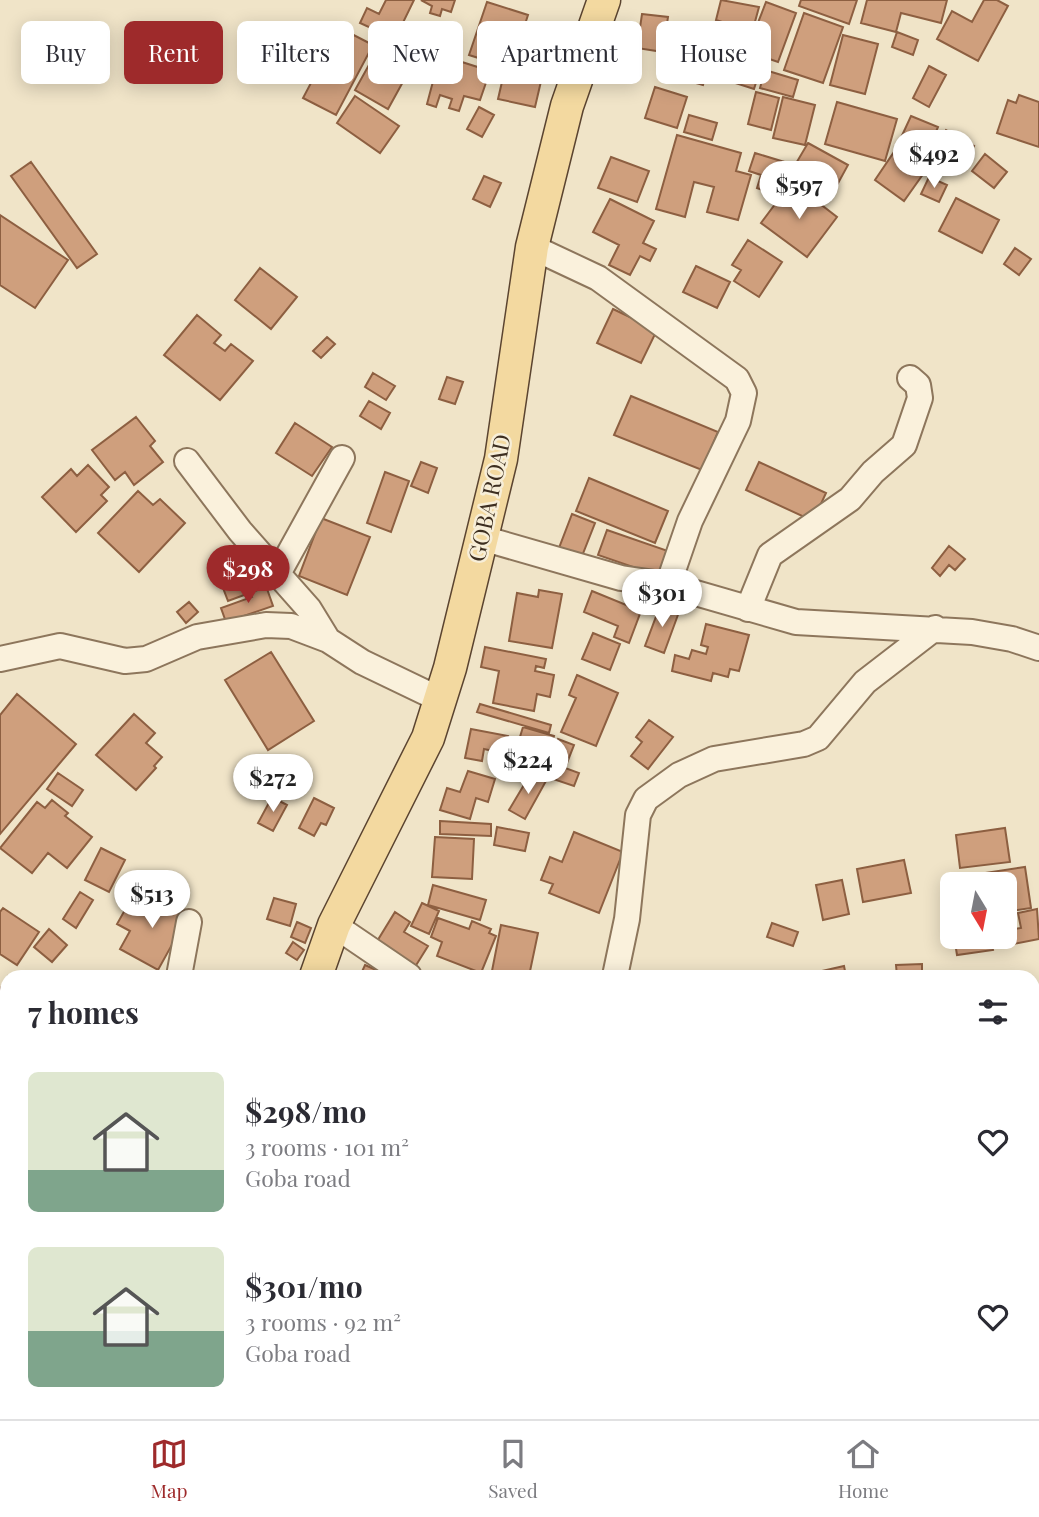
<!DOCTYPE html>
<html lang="en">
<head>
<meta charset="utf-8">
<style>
  :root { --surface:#fff; --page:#f2f2f3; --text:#2b2b33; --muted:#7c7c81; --line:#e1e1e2; --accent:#9e2a2b }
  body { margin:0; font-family:"Playfair Display",serif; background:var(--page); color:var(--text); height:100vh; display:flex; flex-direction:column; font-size:26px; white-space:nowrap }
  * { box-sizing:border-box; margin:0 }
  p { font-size:23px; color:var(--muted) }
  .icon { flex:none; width:38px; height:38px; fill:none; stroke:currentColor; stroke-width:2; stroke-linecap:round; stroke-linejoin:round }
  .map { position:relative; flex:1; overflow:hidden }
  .sheet { position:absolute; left:0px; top:970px; width:1040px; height:450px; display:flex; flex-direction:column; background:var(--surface); border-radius:21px 21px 0 0; box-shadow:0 4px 18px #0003 }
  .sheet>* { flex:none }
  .banner { position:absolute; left:21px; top:21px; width:998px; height:63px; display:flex; gap:14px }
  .needle { width:46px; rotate:170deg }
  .buttons { position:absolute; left:940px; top:872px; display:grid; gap:14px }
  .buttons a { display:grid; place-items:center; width:77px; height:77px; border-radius:10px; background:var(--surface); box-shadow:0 4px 18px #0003; font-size:35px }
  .price { position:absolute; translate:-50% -60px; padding:0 16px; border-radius:24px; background:#fff; color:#222; font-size:23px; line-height:46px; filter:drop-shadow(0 2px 4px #0008) }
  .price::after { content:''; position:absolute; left:50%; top:42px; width:21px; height:16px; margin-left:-10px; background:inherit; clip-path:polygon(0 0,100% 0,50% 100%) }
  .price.active { background:var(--accent); color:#fff }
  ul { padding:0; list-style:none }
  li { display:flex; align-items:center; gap:21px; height:175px; padding:0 28px }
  li span { display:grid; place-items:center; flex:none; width:196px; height:140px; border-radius:10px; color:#555 }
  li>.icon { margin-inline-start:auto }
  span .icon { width:84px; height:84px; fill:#fffc; stroke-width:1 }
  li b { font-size:30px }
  h2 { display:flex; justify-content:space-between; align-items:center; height:84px; padding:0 28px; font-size:30px }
  .tag { padding:0 24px; border-radius:10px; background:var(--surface); box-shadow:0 4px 18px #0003; font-size:24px; line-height:63px }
  .tag.active { background:var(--accent); color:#fff }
  .tab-bar { display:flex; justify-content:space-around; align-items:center; height:98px; border-top:2px solid var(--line); background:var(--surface); font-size:19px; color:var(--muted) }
  .tab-bar a { display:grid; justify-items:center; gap:4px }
  .tab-bar .active { color:var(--accent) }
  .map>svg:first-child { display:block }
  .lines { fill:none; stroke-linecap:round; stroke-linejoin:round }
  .river { stroke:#a9c4bc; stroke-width:47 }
  .building { fill:#cf9f7d; stroke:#8d5f41; stroke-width:2 }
  .minor-casing { stroke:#8d765c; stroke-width:28 }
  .major-casing { stroke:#5b4430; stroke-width:35 }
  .minor { stroke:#faf1dc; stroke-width:24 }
  .major { stroke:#f3d9a0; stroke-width:32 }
  .labels { text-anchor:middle; stroke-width:5; stroke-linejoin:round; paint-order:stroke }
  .street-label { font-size:23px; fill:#3d2e20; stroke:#f7eed8 }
</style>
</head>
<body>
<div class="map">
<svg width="1039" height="1419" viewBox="0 0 1039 1419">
  <rect width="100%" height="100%" fill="#f0e4c8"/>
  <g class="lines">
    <!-- river -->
    <path class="river" d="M75,1419L86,1412"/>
  </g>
  <!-- building -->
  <path class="building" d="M386,0H414L395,39L360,23L367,8L379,14Z
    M421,0H455L451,12L442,9L440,16L430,13L432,6Z
    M721,0L759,7L747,51L719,44L725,23L716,20Z
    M801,0H857L849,24L799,6Z
    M867,0H947L941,23L901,13L896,32L861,23Z
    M984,0H997L1008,6L978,61L937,39L952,11L972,22Z
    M487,2L528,15L518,46L511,44L504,66L469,55Z
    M766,2L796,13L778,62L747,51Z
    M804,13L843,27L823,83L784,70Z
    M642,14L668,17L663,52L637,48Z
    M340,28L373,45L336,115L303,98Z
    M897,32L918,40L913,55L892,47Z
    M843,35L878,44L865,94L830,85Z
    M380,45L415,60L388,109L355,90Z
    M679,47L718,57L713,74L706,72L703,85L671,76Z
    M440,55L490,71L480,100L464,96L459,111L449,108L452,99L440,95L436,107L427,104Z
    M724,58L760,70L754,89L717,77Z
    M929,66L946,75L929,107L913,98Z
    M505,69L542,77L535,107L498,99Z
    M765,70L798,80L793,97L760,88Z
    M655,87L687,97L677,128L645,118Z
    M756,92L779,98L771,130L748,124Z
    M1019,95L1039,102V147L997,133L1008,100L1016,103Z
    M355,96L399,126L380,153L337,123Z
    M783,97L815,105L805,145L773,138Z
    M837,102L897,119L885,161L825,144Z
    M479,107L494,115L482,137L467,129Z
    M689,115L717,123L712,140L684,132Z
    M911,116L938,127L927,153L899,142Z
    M946,130L974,146L961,170L932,154Z
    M677,135L741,153L736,171L751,175L738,220L707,212L714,187L694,182L685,217L656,209Z
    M808,143L848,165L836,187L795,165Z
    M896,149L926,170L904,201L875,180Z
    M755,153L791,164L781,196L757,188L761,175L749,171Z
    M985,154L1007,172L994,188L972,171Z
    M611,157L649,171L637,202L598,188Z
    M31,162L97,254L77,268L11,176Z
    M484,176L501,183L490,207L473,199Z
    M929,177L947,185L939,202L921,194Z
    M788,187L798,195L802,190L837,217L807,257L761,223Z
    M956,198L999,220L982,253L939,231Z
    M610,199L654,221L643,243L656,249L650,261L640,256L630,275L609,265L619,245L593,232Z
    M0,215L68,260L35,308L0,285Z
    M748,240L782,262L759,297L734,281L741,270L732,265Z
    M1015,248L1031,259L1019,275L1004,264Z
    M696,266L730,282L717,308L683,292Z
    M260,268L297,297L271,329L235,300Z
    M613,309L657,330L641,363L597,343Z
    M197,315L221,335L214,343L225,351L231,344L253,361L220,400L164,355Z
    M327,337L335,344L321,358L313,351Z
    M373,373L395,386L386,400L365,387Z
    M447,377L463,382L455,404L439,399Z
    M631,396L718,432L702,470L614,435Z
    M369,401L390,413L381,429L360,416Z
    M136,417L155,441L150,446L163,462L134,485L125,472L115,480L92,450Z
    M295,423L332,447L312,476L276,453Z
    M421,462L437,468L428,493L411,486Z
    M759,462L826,493L813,521L746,490Z
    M88,465L109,487L101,495L107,501L76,532L42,497L71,469L77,476Z
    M385,472L409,481L391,532L367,523Z
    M589,478L668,511L655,543L576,511Z
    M138,491L153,505L160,499L185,523L139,572L98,533Z
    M572,514L595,523L582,556L559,548Z
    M321,518L370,537L347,595L299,576Z
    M607,530L668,551L659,576L598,555Z
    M949,546L965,559L955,570L949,565L940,576L932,568Z
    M255,567L263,588L228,601L220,580Z
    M266,586L273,606L226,622L221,608L252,597L250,592Z
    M539,590L562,594L552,648L509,641L517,593L538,597Z
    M592,591L641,611L629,643L614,637L618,626L584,612Z
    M189,602L198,612L186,623L177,612Z
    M660,606L679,612L664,653L645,646Z
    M706,624L749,635L739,671L730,669L728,677L713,673L711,681L672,671L675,655L689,659L692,650L706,654L708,647L701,645Z
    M593,633L620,644L610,670L582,659Z
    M485,647L546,659L544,668L536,666L535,671L554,675L550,697L537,694L534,711L493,703L499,671L481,667Z
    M271,652L314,721L268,750L225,680Z
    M577,675L618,693L596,746L561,732L576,698L569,695Z
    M17,694L76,744L0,834V715Z
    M480,704L551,725L549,733L477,712Z
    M134,714L155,733L146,743L162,757L154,766L156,768L136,790L96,755Z
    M649,720L673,737L648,769L631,756L642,742L636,737Z
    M523,727L554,736L543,772L512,763Z
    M471,729L508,736L502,765L490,763L493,751L484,749L482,761L465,758Z
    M558,739L574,745L565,768L579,773L574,786L544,776Z
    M468,771L495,779L488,802L476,798L470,819L440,810L447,788L460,792Z
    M58,773L83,790L72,806L47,789Z
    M531,773L546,781L525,819L509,810Z
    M272,797L287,805L273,831L258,823Z
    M314,798L334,808L326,825L321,823L314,836L299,828Z
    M52,800L68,813L65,816L92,837L67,868L48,853L32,873L0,848L37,802L45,808Z
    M440,821L491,824V836L440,834Z
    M497,827L529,833L525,851L494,845Z
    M1005,828L1010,862L960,868L956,835Z
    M574,832L623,852L599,913L549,893L553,884L541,880L550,857L562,862Z
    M435,837L474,839L472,879L432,877Z
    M101,848L125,860L109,892L85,880Z
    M904,860L911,893L863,902L857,869Z
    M1025,867L1031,908L1004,912V884H953L952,878Z
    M842,880L849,914L823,920L816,885Z
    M433,885L486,900L480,920L428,905Z
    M80,892L93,900L76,928L63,919Z
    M154,895L189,914L158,970L120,949L130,931L117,924L130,901L145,909Z
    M274,898L296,904L290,926L267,919Z
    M422,903L439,911L429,934L411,926Z
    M3,908L39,932L17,965L0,954V912Z
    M1037,909L1039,939L1003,946L1002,939L1010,938L1009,930L1021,928L1018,913Z
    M395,912L410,922L404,932L428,946L415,967L376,943Z
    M438,918L469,929L472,921L491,929L489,933L496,936L481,973L437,956L442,942L431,937Z
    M297,922L311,928L305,943L291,937Z
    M772,923L798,932L793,946L767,937Z
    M501,925L538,933L529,976H491Z
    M49,929L67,945L52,962L34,947Z
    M954,936H990L993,950L957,955Z
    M293,942L304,950L297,960L286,953Z
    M922,964V976H897L896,965Z
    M365,965L385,974L384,976H360Z
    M844,966L846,976H824L822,971Z
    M7,978V1027L0,1023V989Z
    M1038,1058L1039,1095L1032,1096V1060Z
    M1039,1110V1133L1032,1134V1111Z
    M1039,1180V1229L1032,1231V1182Z
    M7,1223V1278L0,1261V1226Z
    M0,1280L7,1297V1310L0,1313Z
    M306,1412H349L350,1419H307Z
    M357,1412H382L385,1419H359Z
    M469,1412H500L503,1419H453Z"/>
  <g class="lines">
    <defs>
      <path id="minor" d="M532,247L598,278L737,379L744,393L738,421L690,521L668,585
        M187,461L240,531L309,609L328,640L362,662L441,700
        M482,538L621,578L668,585L796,622L972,632L1012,639L1039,648
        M279,572L342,458
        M748,609L770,555L850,499L873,472L904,445L920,398L918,385L910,378
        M0,659L60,646L125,661L146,659L197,637L266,625L291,626L328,640
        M334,925L409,976
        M179,976L189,922
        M615,976L627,919L638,815L646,799L679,775L714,759L804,744L818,738L865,682L935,628
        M0,1034L7,1037
        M0,1182L7,1180
        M1032,1242H1039
        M1032,1260L1039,1262
        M1034,1419L1039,1416"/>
      <path id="major" d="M316,976L334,925L428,738L450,668L501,459L532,247L567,106L604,0
        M239,1412V1419"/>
    </defs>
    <!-- minor casing -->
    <use href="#minor" class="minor-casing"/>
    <!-- major casing -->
    <use href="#major" class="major-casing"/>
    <!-- minor -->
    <use href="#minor" class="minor"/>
    <!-- major -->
    <use href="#major" class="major"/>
  </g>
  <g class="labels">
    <!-- street labels -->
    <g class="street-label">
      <text transform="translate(490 498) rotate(-78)" y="8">GOBA ROAD</text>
    </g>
  </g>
</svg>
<div class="buttons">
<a><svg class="needle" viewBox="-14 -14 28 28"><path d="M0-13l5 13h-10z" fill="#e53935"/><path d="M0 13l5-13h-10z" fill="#7c7c81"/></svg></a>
</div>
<b class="price" style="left:934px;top:190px">$492</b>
<b class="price" style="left:799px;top:221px">$597</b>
<b class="price active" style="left:248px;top:605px">$298</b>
<b class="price" style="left:662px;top:629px">$301</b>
<b class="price" style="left:528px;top:796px">$224</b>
<b class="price" style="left:273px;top:814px">$272</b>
<b class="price" style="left:152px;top:930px">$513</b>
<div class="banner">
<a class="tag">Buy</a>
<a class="tag active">Rent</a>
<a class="tag">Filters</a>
<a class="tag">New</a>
<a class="tag">Apartment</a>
<a class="tag">House</a>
</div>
<section class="sheet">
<h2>7 homes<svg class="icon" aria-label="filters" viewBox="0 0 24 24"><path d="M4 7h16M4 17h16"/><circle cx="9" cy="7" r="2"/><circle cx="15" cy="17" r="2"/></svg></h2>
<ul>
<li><span style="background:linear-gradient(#dfe7d0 70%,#7fa58c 0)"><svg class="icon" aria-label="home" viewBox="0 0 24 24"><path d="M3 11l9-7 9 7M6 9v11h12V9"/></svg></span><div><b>$298/mo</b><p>3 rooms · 101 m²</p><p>Goba road</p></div><svg class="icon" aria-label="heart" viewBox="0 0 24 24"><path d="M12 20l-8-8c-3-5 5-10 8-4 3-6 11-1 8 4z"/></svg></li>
<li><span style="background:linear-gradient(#dfe7d0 60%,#7fa58c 0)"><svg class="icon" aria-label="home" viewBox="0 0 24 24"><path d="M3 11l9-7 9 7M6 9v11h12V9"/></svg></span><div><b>$301/mo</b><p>3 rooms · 92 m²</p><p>Goba road</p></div><svg class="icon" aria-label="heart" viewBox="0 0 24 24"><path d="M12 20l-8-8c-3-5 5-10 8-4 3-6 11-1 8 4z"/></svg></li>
</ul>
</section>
</div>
<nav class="tab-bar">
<a class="active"><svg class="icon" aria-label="map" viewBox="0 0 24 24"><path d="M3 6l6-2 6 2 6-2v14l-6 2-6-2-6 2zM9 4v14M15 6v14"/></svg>Map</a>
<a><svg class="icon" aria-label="saved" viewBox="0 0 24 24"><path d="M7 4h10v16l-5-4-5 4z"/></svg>Saved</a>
<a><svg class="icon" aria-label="home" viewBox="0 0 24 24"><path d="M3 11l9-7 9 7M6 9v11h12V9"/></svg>Home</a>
</nav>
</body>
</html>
